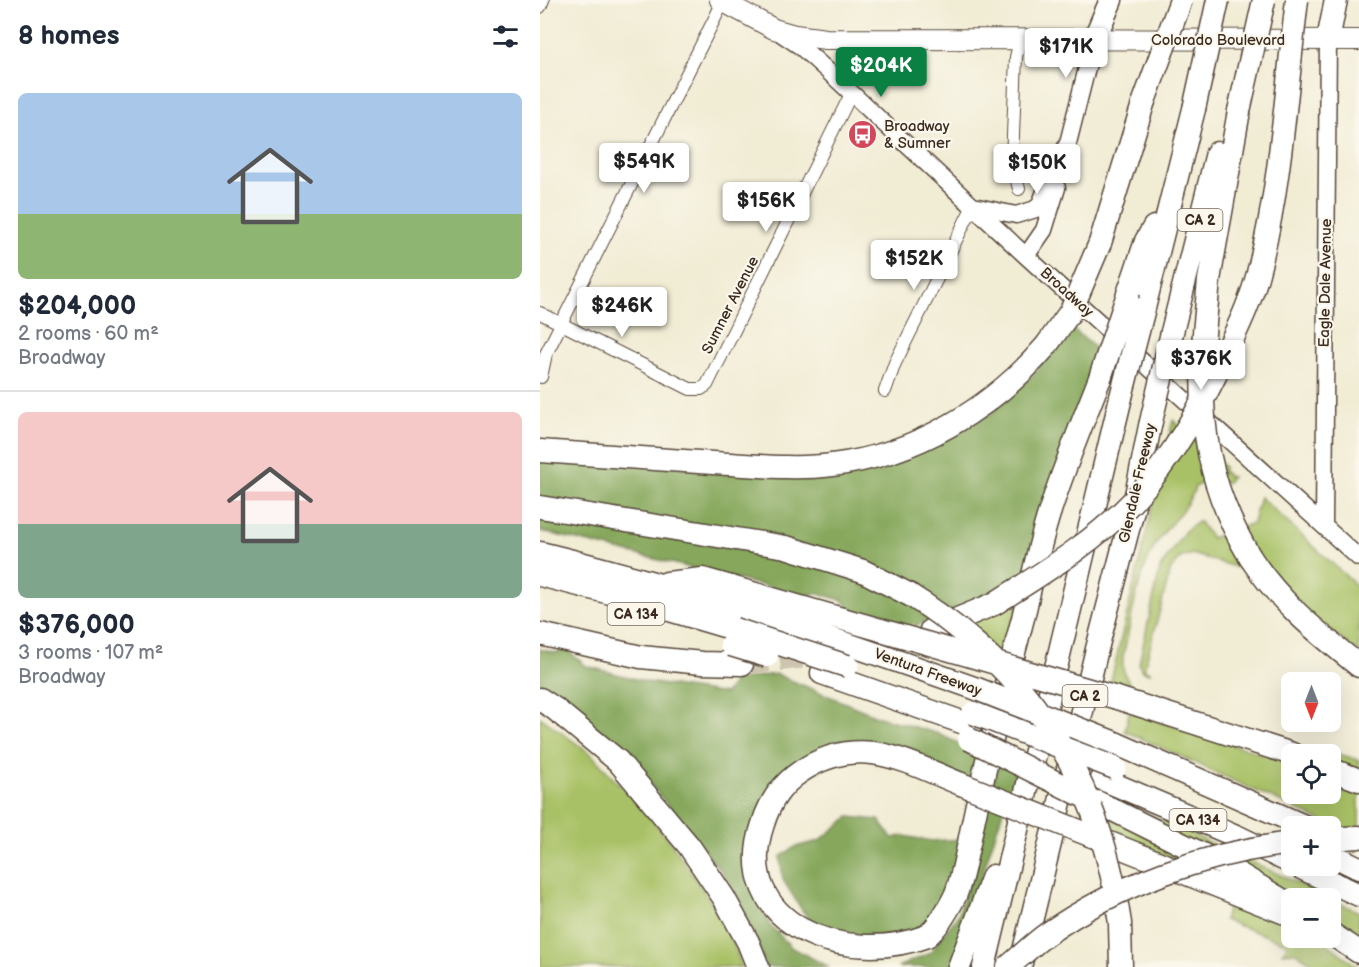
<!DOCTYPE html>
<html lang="en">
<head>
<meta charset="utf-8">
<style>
  :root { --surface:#fff; --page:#f2f2f3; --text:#1f2937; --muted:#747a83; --line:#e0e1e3; --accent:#0b8043 }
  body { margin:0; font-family:"Balsamiq Sans",sans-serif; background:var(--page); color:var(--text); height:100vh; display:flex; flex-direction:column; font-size:22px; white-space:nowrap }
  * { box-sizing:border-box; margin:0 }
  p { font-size:20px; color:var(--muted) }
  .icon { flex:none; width:33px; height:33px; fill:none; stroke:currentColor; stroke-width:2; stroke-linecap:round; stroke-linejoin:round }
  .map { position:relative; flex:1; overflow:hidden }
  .panel { display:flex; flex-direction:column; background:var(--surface); width:540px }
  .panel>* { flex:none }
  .needle { width:39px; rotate:180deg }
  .buttons { position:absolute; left:741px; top:672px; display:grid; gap:12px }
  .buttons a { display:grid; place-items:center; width:60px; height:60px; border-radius:9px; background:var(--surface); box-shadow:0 6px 24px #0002; font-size:30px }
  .price { position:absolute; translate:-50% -51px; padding:0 14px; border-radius:6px; background:#fff; color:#222; font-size:20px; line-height:39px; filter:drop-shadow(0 2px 3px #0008) }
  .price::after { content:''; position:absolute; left:50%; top:36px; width:18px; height:14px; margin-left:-9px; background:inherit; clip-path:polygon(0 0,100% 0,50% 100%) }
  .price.on { background:var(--accent); color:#fff }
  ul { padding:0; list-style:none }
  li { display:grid; align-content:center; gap:12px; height:318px; padding:0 18px }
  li+li { border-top:2px solid var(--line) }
  li span { display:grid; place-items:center; height:186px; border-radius:9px; color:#555 }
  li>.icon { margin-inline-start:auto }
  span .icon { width:108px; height:108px; fill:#fffc; stroke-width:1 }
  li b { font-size:26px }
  h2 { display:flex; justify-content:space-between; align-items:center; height:72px; padding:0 18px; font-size:26px }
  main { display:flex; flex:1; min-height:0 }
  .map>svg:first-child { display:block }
  .green { fill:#a9c166; stroke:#727642; stroke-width:1.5 }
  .forest { fill:#86a75b; stroke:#60683c; stroke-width:1.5 }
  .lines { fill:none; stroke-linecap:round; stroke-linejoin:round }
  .highway-tunnel { stroke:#cdc5b0; stroke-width:22; stroke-dasharray:22 11; stroke-linecap:butt }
  .street-casing { stroke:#564739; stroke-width:14 }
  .secondary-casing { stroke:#564739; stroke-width:19 }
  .primary-casing { stroke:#564739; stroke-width:22 }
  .highway-casing { stroke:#564739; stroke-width:25 }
  .street { stroke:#fff; stroke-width:12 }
  .secondary { stroke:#fff; stroke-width:16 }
  .primary { stroke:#fff; stroke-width:20 }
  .highway { stroke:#fff; stroke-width:22 }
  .highway-bridge-casing { stroke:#564739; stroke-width:25; stroke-linecap:butt }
  .highway-bridge { stroke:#fff; stroke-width:22 }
  .labels { text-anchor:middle; stroke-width:4.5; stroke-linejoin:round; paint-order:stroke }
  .shield { fill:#fbf7ec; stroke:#75685c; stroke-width:1.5 }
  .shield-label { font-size:14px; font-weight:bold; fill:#3b2a1e }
  .street-label { font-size:15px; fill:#3b2a1e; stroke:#fbf7ec }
  .poi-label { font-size:15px; fill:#3b2a1e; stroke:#fbf7ec; text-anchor:start }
</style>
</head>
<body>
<main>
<section class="panel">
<h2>8 homes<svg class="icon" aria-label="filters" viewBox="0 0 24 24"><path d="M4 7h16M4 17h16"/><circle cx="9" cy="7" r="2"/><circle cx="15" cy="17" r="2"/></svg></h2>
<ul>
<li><span style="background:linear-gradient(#a9c7e8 65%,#8fb573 0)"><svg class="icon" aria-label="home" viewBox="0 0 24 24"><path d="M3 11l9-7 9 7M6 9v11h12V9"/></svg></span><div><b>$204,000</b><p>2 rooms · 60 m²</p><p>Broadway</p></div></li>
<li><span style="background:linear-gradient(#f6c9c9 60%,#7fa58c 0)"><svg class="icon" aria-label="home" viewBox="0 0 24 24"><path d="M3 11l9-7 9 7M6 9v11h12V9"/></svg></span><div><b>$376,000</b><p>3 rooms · 107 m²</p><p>Broadway</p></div></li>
</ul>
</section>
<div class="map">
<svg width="819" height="967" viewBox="0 0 819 967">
  <rect width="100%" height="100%" fill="#fbf7ec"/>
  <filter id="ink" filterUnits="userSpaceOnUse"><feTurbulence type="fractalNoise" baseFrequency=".0167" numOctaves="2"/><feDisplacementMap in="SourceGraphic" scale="12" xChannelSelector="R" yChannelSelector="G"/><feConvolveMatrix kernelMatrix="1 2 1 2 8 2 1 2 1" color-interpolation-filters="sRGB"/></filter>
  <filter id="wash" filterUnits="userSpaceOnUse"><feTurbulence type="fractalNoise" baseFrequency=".008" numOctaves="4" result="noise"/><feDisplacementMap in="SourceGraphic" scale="24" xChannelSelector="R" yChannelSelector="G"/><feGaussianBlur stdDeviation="1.35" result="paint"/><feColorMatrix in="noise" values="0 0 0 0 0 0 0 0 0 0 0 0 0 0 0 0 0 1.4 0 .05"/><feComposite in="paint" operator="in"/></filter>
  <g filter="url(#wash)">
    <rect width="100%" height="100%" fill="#f1ecd4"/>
    <!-- green -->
    <path class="green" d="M633,420L684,467L683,473H686L687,476L692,477L686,483L665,481L655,487C648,509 628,524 616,544C596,577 592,619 583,656C582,671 584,678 595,689L670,718L569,689Z
      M720,497L819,588V653L709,571L652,554L640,558L631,569L604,669L611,673L602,671L599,664L620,568L645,531L659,521L671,538L713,523Z
      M485,592L467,659L388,636Z
      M589,712L751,763L752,794H790L791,778L819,790V838L585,731Z
      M0,717L51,754L128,838L186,924L202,967H0Z
      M775,747L819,760V772L805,767L791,758L790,754H786Z
      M559,811L698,885L557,830Z
      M603,812L790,898H756L600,817Z
      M691,898L751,917L752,938H780L818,967H780L755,952L742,953L748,944L684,920Z
      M790,899L819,912V943L791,923Z"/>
    <!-- forest -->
    <path class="forest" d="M528,325L560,352L490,569L430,603L368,629L316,614L302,600L279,594L262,595L0,531V516L343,573L0,499V457L258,475L396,445L452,413L494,374Z
      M0,649L15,653L26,649L46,666L107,682L185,694L196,679L236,674L339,717L396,733L445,755L439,784L326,746L228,797L212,889L230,925L252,948L289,967H226L219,947L182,872L98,769L13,689L0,683Z
      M458,762L476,771L412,967H358L390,953L418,915L428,886Z
      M309,817L339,820L352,838L363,836L392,841L423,839L409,893L388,919L368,938L282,935L262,910L243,880L240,857L255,847L279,841Z"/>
  </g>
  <g filter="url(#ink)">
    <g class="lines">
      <!-- highway-tunnel -->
      <path class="highway-tunnel" d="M207,664L292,654L375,635"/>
      <defs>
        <path id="street" d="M0,7L3,0
          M479,189L472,161L476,57L480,40
          M0,313L150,389H161L167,385L311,94
          M1,377L6,354L183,2
          M345,391L355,363L433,206"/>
        <path id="secondary" d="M242,34L260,46L290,73L486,256L819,558
          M433,206L476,215L496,209L501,202L512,173L528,143L554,40
          M486,256L504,230L517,188
          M784,526L788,40"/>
        <path id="primary" d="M180,0L234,29L255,35L286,39L819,40"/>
        <path id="highway" d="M554,40L571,0
          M788,40L796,0
          M560,243L603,104
          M589,291L606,241L614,227
          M604,308L654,109
          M632,332L677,153
          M663,344L669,280L699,111
          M0,451C58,455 115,459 173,463C212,465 253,470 292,465C375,455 452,409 506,346
          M0,507L246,547L323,571L370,595
          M0,553C148,589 293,638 437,689
          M710,557C739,602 778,633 819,666
          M0,575L82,596L194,629
          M127,583L163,579L341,630
          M391,630L454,604
          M0,634L101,657L162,663L202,664
          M282,673L430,725
          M577,698L752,754
          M0,699L15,709L78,761L149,846L184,898L208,942L218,967
          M575,743L764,826
          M790,769L819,780
          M562,779L696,836L752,863
          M421,784C393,773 363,757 333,753C307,750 282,757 260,772C241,785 230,801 223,824C189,924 304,967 387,936C399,926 408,910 415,896C422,880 425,860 429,843C433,821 438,800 443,778C455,725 469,671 483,618C491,584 498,550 508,517C523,469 542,424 560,378
          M557,802L684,865L752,906
          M552,836L745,913
          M790,839L819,837
          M790,854L819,868
          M757,866L819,895
          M573,881L580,923L581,967
          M790,933L819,952
          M481,963L557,649L593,510L610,426
          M419,967L453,876
          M444,967L581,397"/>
      </defs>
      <!-- street casing -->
      <use href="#street" class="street-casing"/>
      <!-- secondary casing -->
      <use href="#secondary" class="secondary-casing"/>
      <!-- primary casing -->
      <use href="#primary" class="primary-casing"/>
      <!-- highway casing -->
      <use href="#highway" class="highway-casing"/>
      <!-- street -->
      <use href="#street" class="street"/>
      <!-- secondary -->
      <use href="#secondary" class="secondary"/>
      <!-- primary -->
      <use href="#primary" class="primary"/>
      <!-- highway -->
      <use href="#highway" class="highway"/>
      <defs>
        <path id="highway-bridge" d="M603,104L641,0
          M654,109L678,0
          M699,111L724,0
          M663,344C659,424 668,487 710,557
          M506,346L531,311L560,243
          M560,378L589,291
          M581,397L604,308
          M610,426L632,332
          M370,595C478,662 546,757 573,881
          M454,604C501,574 553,543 592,502C633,458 661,407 686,353C698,327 711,301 718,273C741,186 746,90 757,0
          M194,629L307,666
          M341,630L577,698
          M191,645L227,656
          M437,689L575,743
          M433,713L575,768
          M429,739L551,800
          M421,784L552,836
          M468,967C481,956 493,944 507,934C579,884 664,853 752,843"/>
      </defs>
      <!-- highway-bridge casing -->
      <use href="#highway-bridge" class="highway-bridge-casing"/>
      <!-- highway-bridge -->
      <use href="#highway-bridge" class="highway-bridge"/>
    </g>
  </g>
  <!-- icons -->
  <defs>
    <symbol id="bus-disc" viewBox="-11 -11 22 22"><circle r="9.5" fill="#d1495b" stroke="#fbf7ec"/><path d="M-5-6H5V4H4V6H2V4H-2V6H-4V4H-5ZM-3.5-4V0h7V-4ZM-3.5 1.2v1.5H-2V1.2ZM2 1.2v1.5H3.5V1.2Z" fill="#fff"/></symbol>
  </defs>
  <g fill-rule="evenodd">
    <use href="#bus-disc" x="306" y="118" width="33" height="33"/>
  </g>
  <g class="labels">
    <!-- shield labels -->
    <g class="shield">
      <rect x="637.5" y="209" width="45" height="22" rx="4.5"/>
      <rect x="67.5" y="603" width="57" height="22" rx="4.5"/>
      <rect x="522.5" y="685" width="45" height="22" rx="4.5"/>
      <rect x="629.5" y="809" width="57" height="22" rx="4.5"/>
    </g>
    <g class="shield-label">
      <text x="660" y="225">CA 2</text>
      <text x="96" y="619">CA 134</text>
      <text x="545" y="701">CA 2</text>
      <text x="658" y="825">CA 134</text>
    </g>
    <!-- street labels -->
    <g class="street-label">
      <text x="678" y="45">Colorado Boulevard</text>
      <text transform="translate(785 283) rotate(-89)" y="5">Eagle Dale Avenue</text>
      <text transform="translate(527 292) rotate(42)" y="5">Broadway</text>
      <text transform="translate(190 305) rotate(-63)" y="5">Sumner Avenue</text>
      <text transform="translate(597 483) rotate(-77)" y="5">Glendale Freeway</text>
      <text transform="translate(388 672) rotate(20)" y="5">Ventura Freeway</text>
    </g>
    <!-- poi labels -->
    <g class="poi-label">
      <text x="344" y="131">Broadway<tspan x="344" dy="17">&amp; Sumner</tspan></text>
    </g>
  </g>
</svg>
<div class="buttons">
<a><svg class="needle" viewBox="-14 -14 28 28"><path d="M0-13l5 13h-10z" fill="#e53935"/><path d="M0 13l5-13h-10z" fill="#747a83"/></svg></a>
<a><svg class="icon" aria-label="locate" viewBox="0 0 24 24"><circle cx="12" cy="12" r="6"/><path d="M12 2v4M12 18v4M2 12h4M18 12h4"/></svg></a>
<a>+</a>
<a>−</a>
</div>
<b class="price" style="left:526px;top:79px">$171K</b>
<b class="price on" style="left:341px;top:98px">$204K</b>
<b class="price" style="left:104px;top:194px">$549K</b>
<b class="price" style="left:497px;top:195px">$150K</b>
<b class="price" style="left:226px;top:233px">$156K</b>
<b class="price" style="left:374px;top:291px">$152K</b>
<b class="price" style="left:82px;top:338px">$246K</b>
<b class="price" style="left:661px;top:391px">$376K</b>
</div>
</main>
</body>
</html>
